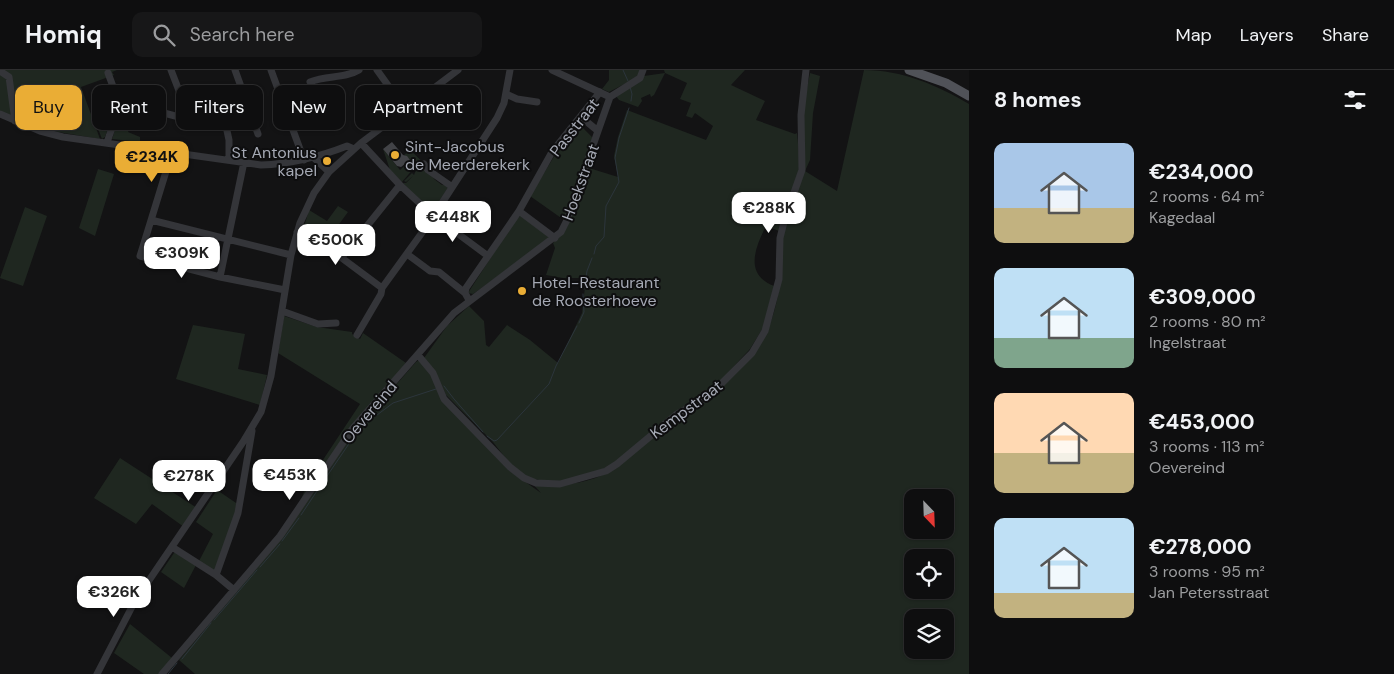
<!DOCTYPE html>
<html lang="en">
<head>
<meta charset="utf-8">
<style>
  :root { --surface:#0e0e0f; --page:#171718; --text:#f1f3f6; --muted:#9b9c9e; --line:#2e2e2f; --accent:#eaad35 }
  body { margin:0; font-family:"DM Sans",sans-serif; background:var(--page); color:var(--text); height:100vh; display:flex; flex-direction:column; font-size:19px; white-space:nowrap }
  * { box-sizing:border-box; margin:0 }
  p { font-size:16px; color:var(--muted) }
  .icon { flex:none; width:28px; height:28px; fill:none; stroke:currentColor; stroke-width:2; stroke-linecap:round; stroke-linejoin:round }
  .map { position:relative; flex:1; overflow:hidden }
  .side { display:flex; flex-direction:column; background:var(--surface); width:425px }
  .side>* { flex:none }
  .banner { position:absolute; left:15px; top:15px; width:475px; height:45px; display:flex; gap:10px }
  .needle { width:32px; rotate:157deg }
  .buttons { position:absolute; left:904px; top:419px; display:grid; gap:10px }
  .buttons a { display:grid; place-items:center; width:50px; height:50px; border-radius:10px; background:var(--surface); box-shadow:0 1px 4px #0004,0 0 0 1px var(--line); font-size:25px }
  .price { position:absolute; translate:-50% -42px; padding:0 11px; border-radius:10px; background:#fff; color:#222; font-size:16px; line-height:32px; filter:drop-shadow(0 1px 2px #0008) }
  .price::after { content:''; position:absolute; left:50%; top:30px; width:15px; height:11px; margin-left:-8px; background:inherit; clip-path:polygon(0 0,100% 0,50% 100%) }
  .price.selected { background:var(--accent); color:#111 }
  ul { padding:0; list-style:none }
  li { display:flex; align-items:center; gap:15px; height:125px; padding:0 25px }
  li span { display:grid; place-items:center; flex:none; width:140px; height:100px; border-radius:10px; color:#555 }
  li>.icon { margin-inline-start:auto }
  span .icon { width:60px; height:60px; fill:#fffc; stroke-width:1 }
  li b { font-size:21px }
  h2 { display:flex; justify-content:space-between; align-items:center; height:60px; padding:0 25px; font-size:21px }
  .chip { padding:0 18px; border-radius:10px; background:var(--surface); box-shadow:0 1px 4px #0004,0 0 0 1px var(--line); font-size:18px; line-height:45px }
  .chip.selected { background:var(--accent); color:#111 }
  header { display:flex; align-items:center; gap:30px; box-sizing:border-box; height:70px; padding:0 25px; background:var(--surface); border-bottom:1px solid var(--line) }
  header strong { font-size:24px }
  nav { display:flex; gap:28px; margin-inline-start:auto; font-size:18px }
  .search { width:350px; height:45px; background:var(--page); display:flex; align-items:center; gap:12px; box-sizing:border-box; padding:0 18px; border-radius:10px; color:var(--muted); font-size:19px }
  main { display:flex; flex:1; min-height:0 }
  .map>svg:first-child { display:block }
  .green { fill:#1f2720; fill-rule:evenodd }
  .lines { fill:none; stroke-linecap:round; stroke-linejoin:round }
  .stream { stroke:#2c353c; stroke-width:1 }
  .building { fill:#424347 }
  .minor { stroke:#343539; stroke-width:7 }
  .major { stroke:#505258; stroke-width:9 }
  .poi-dot { fill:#eaad35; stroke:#0e0e0f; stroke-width:2 }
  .labels { text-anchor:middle; stroke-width:4; stroke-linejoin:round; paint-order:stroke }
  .street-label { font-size:16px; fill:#a5a9b4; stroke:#0e0e0f }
  .poi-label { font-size:16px; fill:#a5a9b4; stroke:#0e0e0f; text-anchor:start }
</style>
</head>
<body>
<header>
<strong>Homiq</strong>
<div class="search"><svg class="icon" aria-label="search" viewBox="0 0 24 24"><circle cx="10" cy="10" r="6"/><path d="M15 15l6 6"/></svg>Search here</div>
<nav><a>Map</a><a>Layers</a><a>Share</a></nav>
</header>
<main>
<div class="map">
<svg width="969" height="604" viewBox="0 0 969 604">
  <rect width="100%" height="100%" fill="#131314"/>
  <!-- green -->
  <path class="green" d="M0,0H117L112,2L114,5L81,17L100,69L46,60L0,43Z
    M609,0H640V4L634,9L609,22L602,19L609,10Z
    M664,0H745L731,15L765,31L756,50L795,64L797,63L800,94L804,101L802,44L810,3L820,6L813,43L810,90L805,101L837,121L864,0C902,0 937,15 969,34V604H195L179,590L279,471L352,365L416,292L419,290L430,302L441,328L510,401L541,423L532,413C561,418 593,413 618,397C636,382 654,364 673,350C686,342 701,336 712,326C727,312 745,296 757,279C778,251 786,195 779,161L766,156C755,178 744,204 774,216L763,258L750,279L706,326L670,348L613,396L605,400L557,413L527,408L510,394L493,372L446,325L436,304L424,288L447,256L469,236L484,251L486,275L489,277L507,255L530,270L558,293L582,243L586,208H563L546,205L555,178L553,173L567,157L589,98L618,107L614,86L618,67L627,40L706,70L713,56L695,43L692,48L686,46L691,33L680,29L687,13L665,3L654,25L651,27L650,24L641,28L642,31L638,37L619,30L615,25L644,6L665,3ZM912,428H945V460H912ZM912,488H945V520H912ZM912,548H945V580H912Z
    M119,42L110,53L105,67L102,69L95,51Z
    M136,43L128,62L140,67V72L112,69L117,54Z
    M580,55L592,67L593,70L564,150L530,126L555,85Z
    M383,79L400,100L411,90L404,85L410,80C418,88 431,98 434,109L442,115L445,114L449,116L434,139L416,127L403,113H406L413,106L406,112L404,111L412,103L414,105L416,100L414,98L402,112L390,100Z
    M98,99L114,104L95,166L79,158Z
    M338,136L348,142L326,172L315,165L303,160L309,140L327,151Z
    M25,137L47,146L23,216L0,208Z
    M521,145L550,168L479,220L473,224L468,223L513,153Z
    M284,246L317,257L352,262V264L360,269L363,263L406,293L299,435L307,414L360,334L278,283Z
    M193,255L245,264L238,299L267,305L260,335L176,309Z
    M120,388L197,438L184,457L152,434L136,454L94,428Z
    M217,420L239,435L215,503L198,493L213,464L196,452Z
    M174,483H176L196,495L184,518L161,502Z
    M130,554L172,588L159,604H144L114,583Z"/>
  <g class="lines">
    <!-- stream -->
    <path class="stream" d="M623,0L628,11
      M630,17L632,24L631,31
      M594,184L596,176L604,167L606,136L619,112L615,88L619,68L629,38
      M584,219L587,201L592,188
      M579,253L584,242L583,224
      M444,316L454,329L483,362
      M377,345L393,333L436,319
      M487,366L494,371L497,370L549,314L556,296L577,256
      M325,409L359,359L374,347
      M301,445L323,412
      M282,471L299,448
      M260,497L280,474
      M214,550L257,500
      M182,589L211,553
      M168,604L177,593"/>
  </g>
  <!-- building -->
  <path class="building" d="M392,72L403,85L407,86L410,90L401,97L397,96L383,79Z"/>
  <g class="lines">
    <!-- minor -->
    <path class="minor" d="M171,0L188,44L187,50
      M271,0L304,90
      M377,0L405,39
      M552,0L610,27
      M0,1L9,7L15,51
      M108,3L124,46
      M310,12C327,5 344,9 359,0
      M506,24L517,29L537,32
      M0,44L40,61L63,67L261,95C292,94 319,87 347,76L354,79
      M252,47L258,64
      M226,56L252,47L235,0
      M598,61L610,27L640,8L643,0
      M107,73C113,53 114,49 134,43C139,41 144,39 149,39L209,55L226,56L229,70V89
      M361,73L400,115L430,143L488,186
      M172,82L140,186L220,207L285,220
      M314,88L329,102
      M424,94L428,100L451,116
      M519,141L555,168
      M151,150L291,185
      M297,162L315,168L382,218
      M407,184L430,201L439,202L465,223
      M342,187L400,115
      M220,207L244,92
      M469,230L465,223L466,218L519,141L552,82L600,22
      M282,241L318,254L336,253
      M357,265L381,224L382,218L429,153L497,48L504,33L510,0
      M418,285L433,303L444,329L510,397L524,408L536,413L560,414L606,401L617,394L677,344L709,326L752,283L765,261L779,209L780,168L785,148L802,100L801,45L806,0
      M172,477L216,505L234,520
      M216,505L238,443L252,361
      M97,604L135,531L243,372L261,342L271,306L291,185L300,153L314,123L329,102L361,73L458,0
      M162,604L280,466L353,358L454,243L561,162L567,150L598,61L581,47"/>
    <!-- major -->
    <path class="major" d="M909,0L946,13L969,26"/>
  </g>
  <!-- markers -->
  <g class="poi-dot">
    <circle cx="395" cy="85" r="5"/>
    <circle cx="327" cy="91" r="5"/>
    <circle cx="522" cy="221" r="5"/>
  </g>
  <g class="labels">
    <!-- street labels -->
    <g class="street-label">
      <text transform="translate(574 57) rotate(-52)" y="6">Passtraat</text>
      <text transform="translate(580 112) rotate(-70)" y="6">Hoekstraat</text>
      <text transform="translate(686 339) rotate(-37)" y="6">Kempstraat</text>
      <text transform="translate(369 342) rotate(-50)" y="6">Oevereind</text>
    </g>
    <!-- poi labels -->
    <g class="poi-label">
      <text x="405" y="82">Sint-Jacobus<tspan x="405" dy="18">de Meerderekerk</tspan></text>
      <text x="317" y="88" text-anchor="end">St Antonius<tspan x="317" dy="18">kapel</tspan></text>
      <text x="532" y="218">Hotel-Restaurant<tspan x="532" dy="18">de Roosterhoeve</tspan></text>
    </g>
  </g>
</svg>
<div class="buttons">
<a><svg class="needle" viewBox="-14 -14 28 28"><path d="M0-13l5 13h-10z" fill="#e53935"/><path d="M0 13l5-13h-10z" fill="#9b9c9e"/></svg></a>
<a><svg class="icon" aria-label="locate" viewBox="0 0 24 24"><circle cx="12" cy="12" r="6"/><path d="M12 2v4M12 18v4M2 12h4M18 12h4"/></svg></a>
<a><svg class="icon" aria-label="layers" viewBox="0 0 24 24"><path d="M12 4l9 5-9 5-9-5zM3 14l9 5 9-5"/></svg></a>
</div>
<b class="price selected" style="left:152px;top:113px">€234K</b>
<b class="price" style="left:769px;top:164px">€288K</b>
<b class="price" style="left:453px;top:173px">€448K</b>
<b class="price" style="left:336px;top:196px">€500K</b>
<b class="price" style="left:182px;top:209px">€309K</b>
<b class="price" style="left:290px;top:431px">€453K</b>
<b class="price" style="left:189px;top:432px">€278K</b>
<b class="price" style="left:114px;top:548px">€326K</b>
<div class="banner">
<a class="chip selected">Buy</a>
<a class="chip">Rent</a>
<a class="chip">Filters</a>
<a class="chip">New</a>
<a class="chip">Apartment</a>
</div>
</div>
<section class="side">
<h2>8 homes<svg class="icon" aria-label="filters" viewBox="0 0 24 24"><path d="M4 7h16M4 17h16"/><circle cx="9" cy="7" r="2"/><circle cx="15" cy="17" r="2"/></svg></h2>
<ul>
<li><span style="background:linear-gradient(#a9c7e8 65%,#c2b280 0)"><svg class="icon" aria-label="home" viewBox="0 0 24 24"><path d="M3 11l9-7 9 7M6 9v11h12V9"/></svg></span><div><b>€234,000</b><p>2 rooms · 64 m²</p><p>Kagedaal</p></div></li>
<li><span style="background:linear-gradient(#bfe0f5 70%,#7fa58c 0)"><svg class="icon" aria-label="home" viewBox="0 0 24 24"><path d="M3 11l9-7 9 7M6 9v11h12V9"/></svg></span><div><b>€309,000</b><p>2 rooms · 80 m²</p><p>Ingelstraat</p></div></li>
<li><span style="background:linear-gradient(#ffd9b3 60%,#c2b280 0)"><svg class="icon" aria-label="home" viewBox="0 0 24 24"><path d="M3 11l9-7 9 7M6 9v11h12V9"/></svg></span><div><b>€453,000</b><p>3 rooms · 113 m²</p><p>Oevereind</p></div></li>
<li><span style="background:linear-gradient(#bfe0f5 75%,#c2b280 0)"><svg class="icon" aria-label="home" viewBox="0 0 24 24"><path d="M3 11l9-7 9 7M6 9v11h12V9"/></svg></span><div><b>€278,000</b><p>3 rooms · 95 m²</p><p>Jan Petersstraat</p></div></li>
</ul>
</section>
</main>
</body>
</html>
